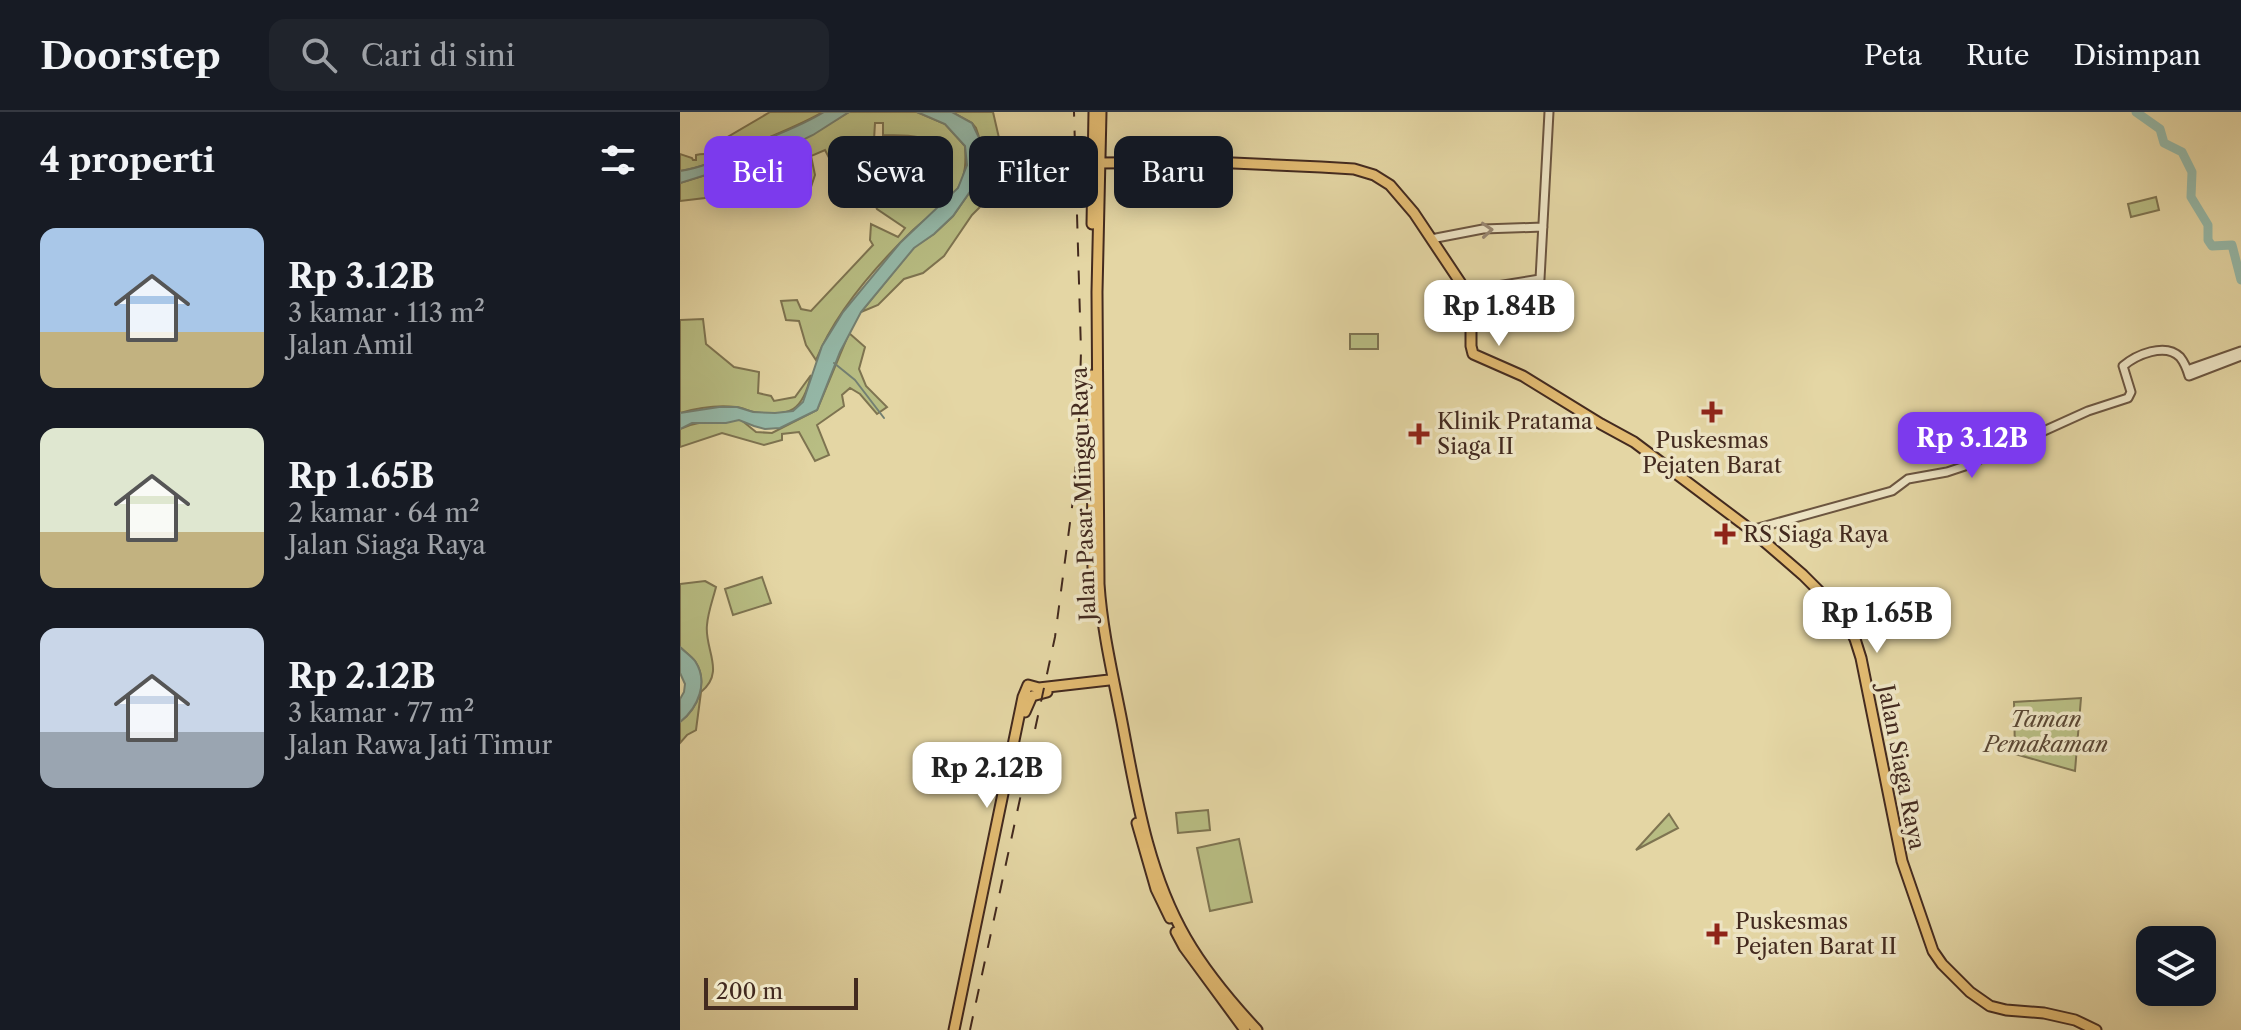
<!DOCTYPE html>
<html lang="id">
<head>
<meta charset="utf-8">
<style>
  :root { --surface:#171b24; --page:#20242c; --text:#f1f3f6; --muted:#9ea1a6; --line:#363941; --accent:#7c3aed }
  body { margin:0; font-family:"Libre Caslon Text",serif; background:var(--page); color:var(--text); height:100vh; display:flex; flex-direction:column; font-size:30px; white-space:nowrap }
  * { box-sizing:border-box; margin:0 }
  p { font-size:26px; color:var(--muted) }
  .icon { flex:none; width:44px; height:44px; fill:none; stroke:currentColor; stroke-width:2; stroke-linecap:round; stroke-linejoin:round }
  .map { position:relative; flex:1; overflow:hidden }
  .details { display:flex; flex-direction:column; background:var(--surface); width:680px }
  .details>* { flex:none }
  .top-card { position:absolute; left:24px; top:24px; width:760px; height:72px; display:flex; gap:16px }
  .buttons { position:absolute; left:1456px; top:814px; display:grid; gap:16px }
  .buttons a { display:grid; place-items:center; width:80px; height:80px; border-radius:16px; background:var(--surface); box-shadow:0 4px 20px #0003; font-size:40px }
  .scale { position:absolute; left:24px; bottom:20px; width:154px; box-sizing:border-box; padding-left:8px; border:4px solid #432a1f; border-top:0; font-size:22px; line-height:28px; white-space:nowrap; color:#432a1f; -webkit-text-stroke:6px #ede4c4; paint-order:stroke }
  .price { position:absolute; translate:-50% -68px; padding:0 18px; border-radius:16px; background:#fff; color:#222; font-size:26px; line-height:52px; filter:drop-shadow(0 2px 4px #0008) }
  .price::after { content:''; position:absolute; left:50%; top:48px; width:24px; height:18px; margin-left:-12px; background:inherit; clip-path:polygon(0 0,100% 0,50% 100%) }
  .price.selected { background:var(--accent); color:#fff }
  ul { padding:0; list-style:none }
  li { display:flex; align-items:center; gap:24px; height:200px; padding:0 40px }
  li span { display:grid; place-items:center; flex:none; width:224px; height:160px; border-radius:16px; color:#555 }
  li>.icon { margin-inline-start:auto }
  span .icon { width:96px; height:96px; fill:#fffc; stroke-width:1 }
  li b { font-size:34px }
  h2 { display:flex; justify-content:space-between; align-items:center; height:96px; padding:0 40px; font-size:34px }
  .chip { padding:0 28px; border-radius:16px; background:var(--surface); box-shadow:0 4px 20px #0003; font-size:28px; line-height:72px }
  .chip.selected { background:var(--accent); color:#fff }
  header { display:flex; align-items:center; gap:48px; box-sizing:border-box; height:112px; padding:0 40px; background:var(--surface); border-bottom:2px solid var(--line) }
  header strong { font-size:38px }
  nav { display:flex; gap:44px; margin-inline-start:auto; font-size:28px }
  .search { width:560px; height:72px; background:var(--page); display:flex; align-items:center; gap:20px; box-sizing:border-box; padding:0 28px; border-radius:16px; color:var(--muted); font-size:30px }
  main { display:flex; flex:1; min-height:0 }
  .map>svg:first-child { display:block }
  .green { fill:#b8bd83; stroke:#7e7451; stroke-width:2 }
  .water { fill:#95b9a9; stroke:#748072; stroke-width:2 }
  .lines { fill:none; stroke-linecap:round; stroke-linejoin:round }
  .stream { stroke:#748072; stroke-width:2 }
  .river { stroke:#95b9a9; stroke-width:9 }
  .minor-casing { stroke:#6b5540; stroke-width:11 }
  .major-casing { stroke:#432a1f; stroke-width:13 }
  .minor { stroke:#ede4c4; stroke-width:7 }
  .major { stroke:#e2bb72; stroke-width:9 }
  .rail { stroke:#432a1f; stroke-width:2; stroke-dasharray:14 14; stroke-linecap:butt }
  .oneway { stroke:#988772 }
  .poi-dot { fill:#8f2418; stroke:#ede4c4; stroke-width:3 }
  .labels { text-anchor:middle; stroke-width:7; stroke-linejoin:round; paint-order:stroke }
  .poi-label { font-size:22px; fill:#432a1f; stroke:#ede4c4; text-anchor:start }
  .street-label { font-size:22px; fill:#432a1f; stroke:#ede4c4 }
  .park-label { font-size:22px; font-style:italic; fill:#5a4733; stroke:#ede4c4 }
</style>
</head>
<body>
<header>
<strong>Doorstep</strong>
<div class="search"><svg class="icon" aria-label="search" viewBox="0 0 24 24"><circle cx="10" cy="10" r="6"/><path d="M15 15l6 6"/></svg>Cari di sini</div>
<nav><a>Peta</a><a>Rute</a><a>Disimpan</a></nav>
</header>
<main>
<section class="details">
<h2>4 properti<svg class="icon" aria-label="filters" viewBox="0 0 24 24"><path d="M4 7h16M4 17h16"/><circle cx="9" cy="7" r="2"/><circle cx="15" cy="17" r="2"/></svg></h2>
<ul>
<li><span style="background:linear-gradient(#a9c7e8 65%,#c2b280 0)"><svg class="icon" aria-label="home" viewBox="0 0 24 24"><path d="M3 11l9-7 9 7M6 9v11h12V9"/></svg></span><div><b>Rp 3.12B</b><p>3 kamar · 113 m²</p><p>Jalan Amil</p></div></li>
<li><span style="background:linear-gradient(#dfe7d0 65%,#c2b280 0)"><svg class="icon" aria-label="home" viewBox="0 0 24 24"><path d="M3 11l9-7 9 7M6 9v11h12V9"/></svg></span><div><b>Rp 1.65B</b><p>2 kamar · 64 m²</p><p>Jalan Siaga Raya</p></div></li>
<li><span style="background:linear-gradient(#c9d6e8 65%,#9aa5b1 0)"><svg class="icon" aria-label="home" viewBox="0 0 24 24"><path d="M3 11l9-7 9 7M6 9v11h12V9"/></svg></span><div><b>Rp 2.12B</b><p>3 kamar · 77 m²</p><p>Jalan Rawa Jati Timur</p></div></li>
</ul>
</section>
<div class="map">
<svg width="1561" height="918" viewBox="0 0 1561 918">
  <rect width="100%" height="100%" fill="#e4d6a4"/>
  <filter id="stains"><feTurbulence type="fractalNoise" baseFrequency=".0025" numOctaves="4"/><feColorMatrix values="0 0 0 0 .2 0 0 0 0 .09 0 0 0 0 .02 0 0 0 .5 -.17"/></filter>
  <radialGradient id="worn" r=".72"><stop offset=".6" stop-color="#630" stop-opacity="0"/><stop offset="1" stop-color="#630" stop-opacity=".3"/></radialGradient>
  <!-- green -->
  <path class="green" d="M90,0H143C120,13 97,22 73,32C48,43 26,55 0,59V42L12,46L13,48H16V43C27,40 36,45 47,41L44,34L46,26Z
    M169,0H237L265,12L285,34C286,49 286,63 278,76C267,93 247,105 232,119C196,154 155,201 136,248L126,233L119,209L106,208L101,189L117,188L121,197L131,199L193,133L190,128L191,112L218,125L225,116L197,97L191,82L195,77V72H199L211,63L227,58L244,72L265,61C263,53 263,42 259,36C247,21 220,24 203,23V11H195L194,28L166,31L168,55L156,59L145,38L131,44L135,63L129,81L115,64L98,55L86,61L69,63L60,81H49L42,68L34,70L32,79L25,86L0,89V71L32,61L40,62C88,43 125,28 169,0Z
    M272,0H313L319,26L321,51V67L314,81L292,103L264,144L243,161L224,167L198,193L181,200L234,135L254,122L273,104L296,71L301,54L300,28L296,16L292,11Z
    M1476,85L1479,98L1451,105L1448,92Z
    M23,207L26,232L54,255L79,260L78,281L91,284L94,289L115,285L131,263C123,298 111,306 74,300C68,299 62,295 56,295C38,293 17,296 0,301V208Z
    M169,221L185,235L179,257L186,274L207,295L197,302L180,282L170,276L162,283L164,294L137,313L149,343L135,349L119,320L102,322V328L84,333L42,321L0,335V317C20,307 38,312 60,307L76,320L92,321L137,298Z
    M670,222H698V237H670Z
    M82,465L91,491L53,503L45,477Z
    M25,469L36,475C33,487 28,500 27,513C24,537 46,560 21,580L16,618L7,623L0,631V610C18,596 29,570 15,549C11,544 5,540 0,535V472Z
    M1401,586L1395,659L1335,642L1334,590Z
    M528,698L530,718L498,721L496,701Z
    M989,702L998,716L956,738Z
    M559,727L572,790L530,799L517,736Z"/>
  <!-- water -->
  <path class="water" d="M144,0H169L133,23L100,39L40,62L32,61L0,71V59C25,55 47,44 70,34C95,23 120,15 144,0Z
    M237,0H272L292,11L300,28L301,54L296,71L273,104L254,122L234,136L181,200L160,240L137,298L100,316L85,317L74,314L59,308L46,311H12L0,317V301L39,295H57L73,300L95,301L113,299L123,290L142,234L163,200L220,131L278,76L287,53L285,34L265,12Z
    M0,535C5,540 11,544 15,549C29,570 18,596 0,610V587L4,580L5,572L0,561Z"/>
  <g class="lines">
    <!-- stream -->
    <path class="stream" d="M154,251L175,268L204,306"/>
    <!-- river -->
    <path class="river" d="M1456,0L1480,17L1484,31L1502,40L1512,60L1511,85L1528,113V128L1532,134L1552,133L1561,168"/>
    <defs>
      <path id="minor" d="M751,127L803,117L863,115
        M786,179L860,167L869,0
        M1507,258L1561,239
        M1071,418L1212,379L1228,367L1267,360L1291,352L1321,336L1344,328L1408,299L1448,286L1451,280L1443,254C1456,243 1485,230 1500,245C1504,250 1507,257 1509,264L1561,244"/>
      <path id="major" d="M421,0L417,180L419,472C422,518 433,564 442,610C456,683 468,761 506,826C525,859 551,890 577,918
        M420,51L531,50L641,55L674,57L694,63L710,73L734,101L786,179L791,204V234L793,242L843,264L921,312L954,330L1071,418L1123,463L1163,503L1175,527L1181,546L1222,749L1253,839L1262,852L1290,880L1310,894L1326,898L1364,901L1395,908L1416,918
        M412,112L414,0
        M412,263L413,460
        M345,600L352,584L367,580
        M457,711L476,777L490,806
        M496,820L504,835L565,918
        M274,918L343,585L348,573L359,576L429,568"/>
    </defs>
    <!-- minor casing -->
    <use href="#minor" class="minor-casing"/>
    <!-- major casing -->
    <use href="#major" class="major-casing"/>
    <!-- minor -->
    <use href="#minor" class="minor"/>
    <!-- major -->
    <use href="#major" class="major"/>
    <!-- rail -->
    <path class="rail" d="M290,918L375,525L394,380L399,307L401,239L394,0"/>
  </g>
  <!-- one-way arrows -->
  <defs><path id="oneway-chevron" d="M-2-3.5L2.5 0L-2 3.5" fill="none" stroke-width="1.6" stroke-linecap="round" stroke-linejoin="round" transform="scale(2)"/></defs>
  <use class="oneway" href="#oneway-chevron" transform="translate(807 118) rotate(-4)"/>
  <!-- markers -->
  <g class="poi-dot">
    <path d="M1028 288h8v8h8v8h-8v8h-8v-8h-8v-8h8z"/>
    <path d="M735 310h8v8h8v8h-8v8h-8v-8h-8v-8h8z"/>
    <path d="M1041 410h8v8h8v8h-8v8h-8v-8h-8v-8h8z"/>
    <path d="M1033 810h8v8h8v8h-8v8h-8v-8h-8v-8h8z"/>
  </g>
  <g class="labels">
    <!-- poi labels -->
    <g class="poi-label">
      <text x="757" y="317">Klinik Pratama<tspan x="757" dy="25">Siaga II</tspan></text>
      <text x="1032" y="336" text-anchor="middle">Puskesmas<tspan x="1032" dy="25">Pejaten Barat</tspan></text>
      <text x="1063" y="430">RS Siaga Raya</text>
      <text x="1055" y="817">Puskesmas<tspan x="1055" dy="25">Pejaten Barat II</tspan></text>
    </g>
    <!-- street labels -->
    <g class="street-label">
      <text transform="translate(403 382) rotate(-92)" y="8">Jalan Pasar Minggu Raya</text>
      <text transform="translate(1222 655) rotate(79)" y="8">Jalan Siaga Raya</text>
    </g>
    <!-- park labels -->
    <g class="park-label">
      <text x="1366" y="615">Taman<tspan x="1366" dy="25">Pemakaman</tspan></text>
    </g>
  </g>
  <rect width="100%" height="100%" filter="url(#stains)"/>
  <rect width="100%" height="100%" fill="url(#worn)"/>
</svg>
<div class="buttons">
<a><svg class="icon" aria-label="layers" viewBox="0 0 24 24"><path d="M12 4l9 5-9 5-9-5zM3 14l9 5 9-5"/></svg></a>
</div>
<div class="scale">200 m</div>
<b class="price" style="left:819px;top:236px">Rp 1.84B</b>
<b class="price selected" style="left:1292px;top:368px">Rp 3.12B</b>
<b class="price" style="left:1197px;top:543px">Rp 1.65B</b>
<b class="price" style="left:307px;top:698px">Rp 2.12B</b>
<div class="top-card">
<a class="chip selected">Beli</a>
<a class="chip">Sewa</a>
<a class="chip">Filter</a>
<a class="chip">Baru</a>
</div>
</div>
</main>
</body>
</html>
